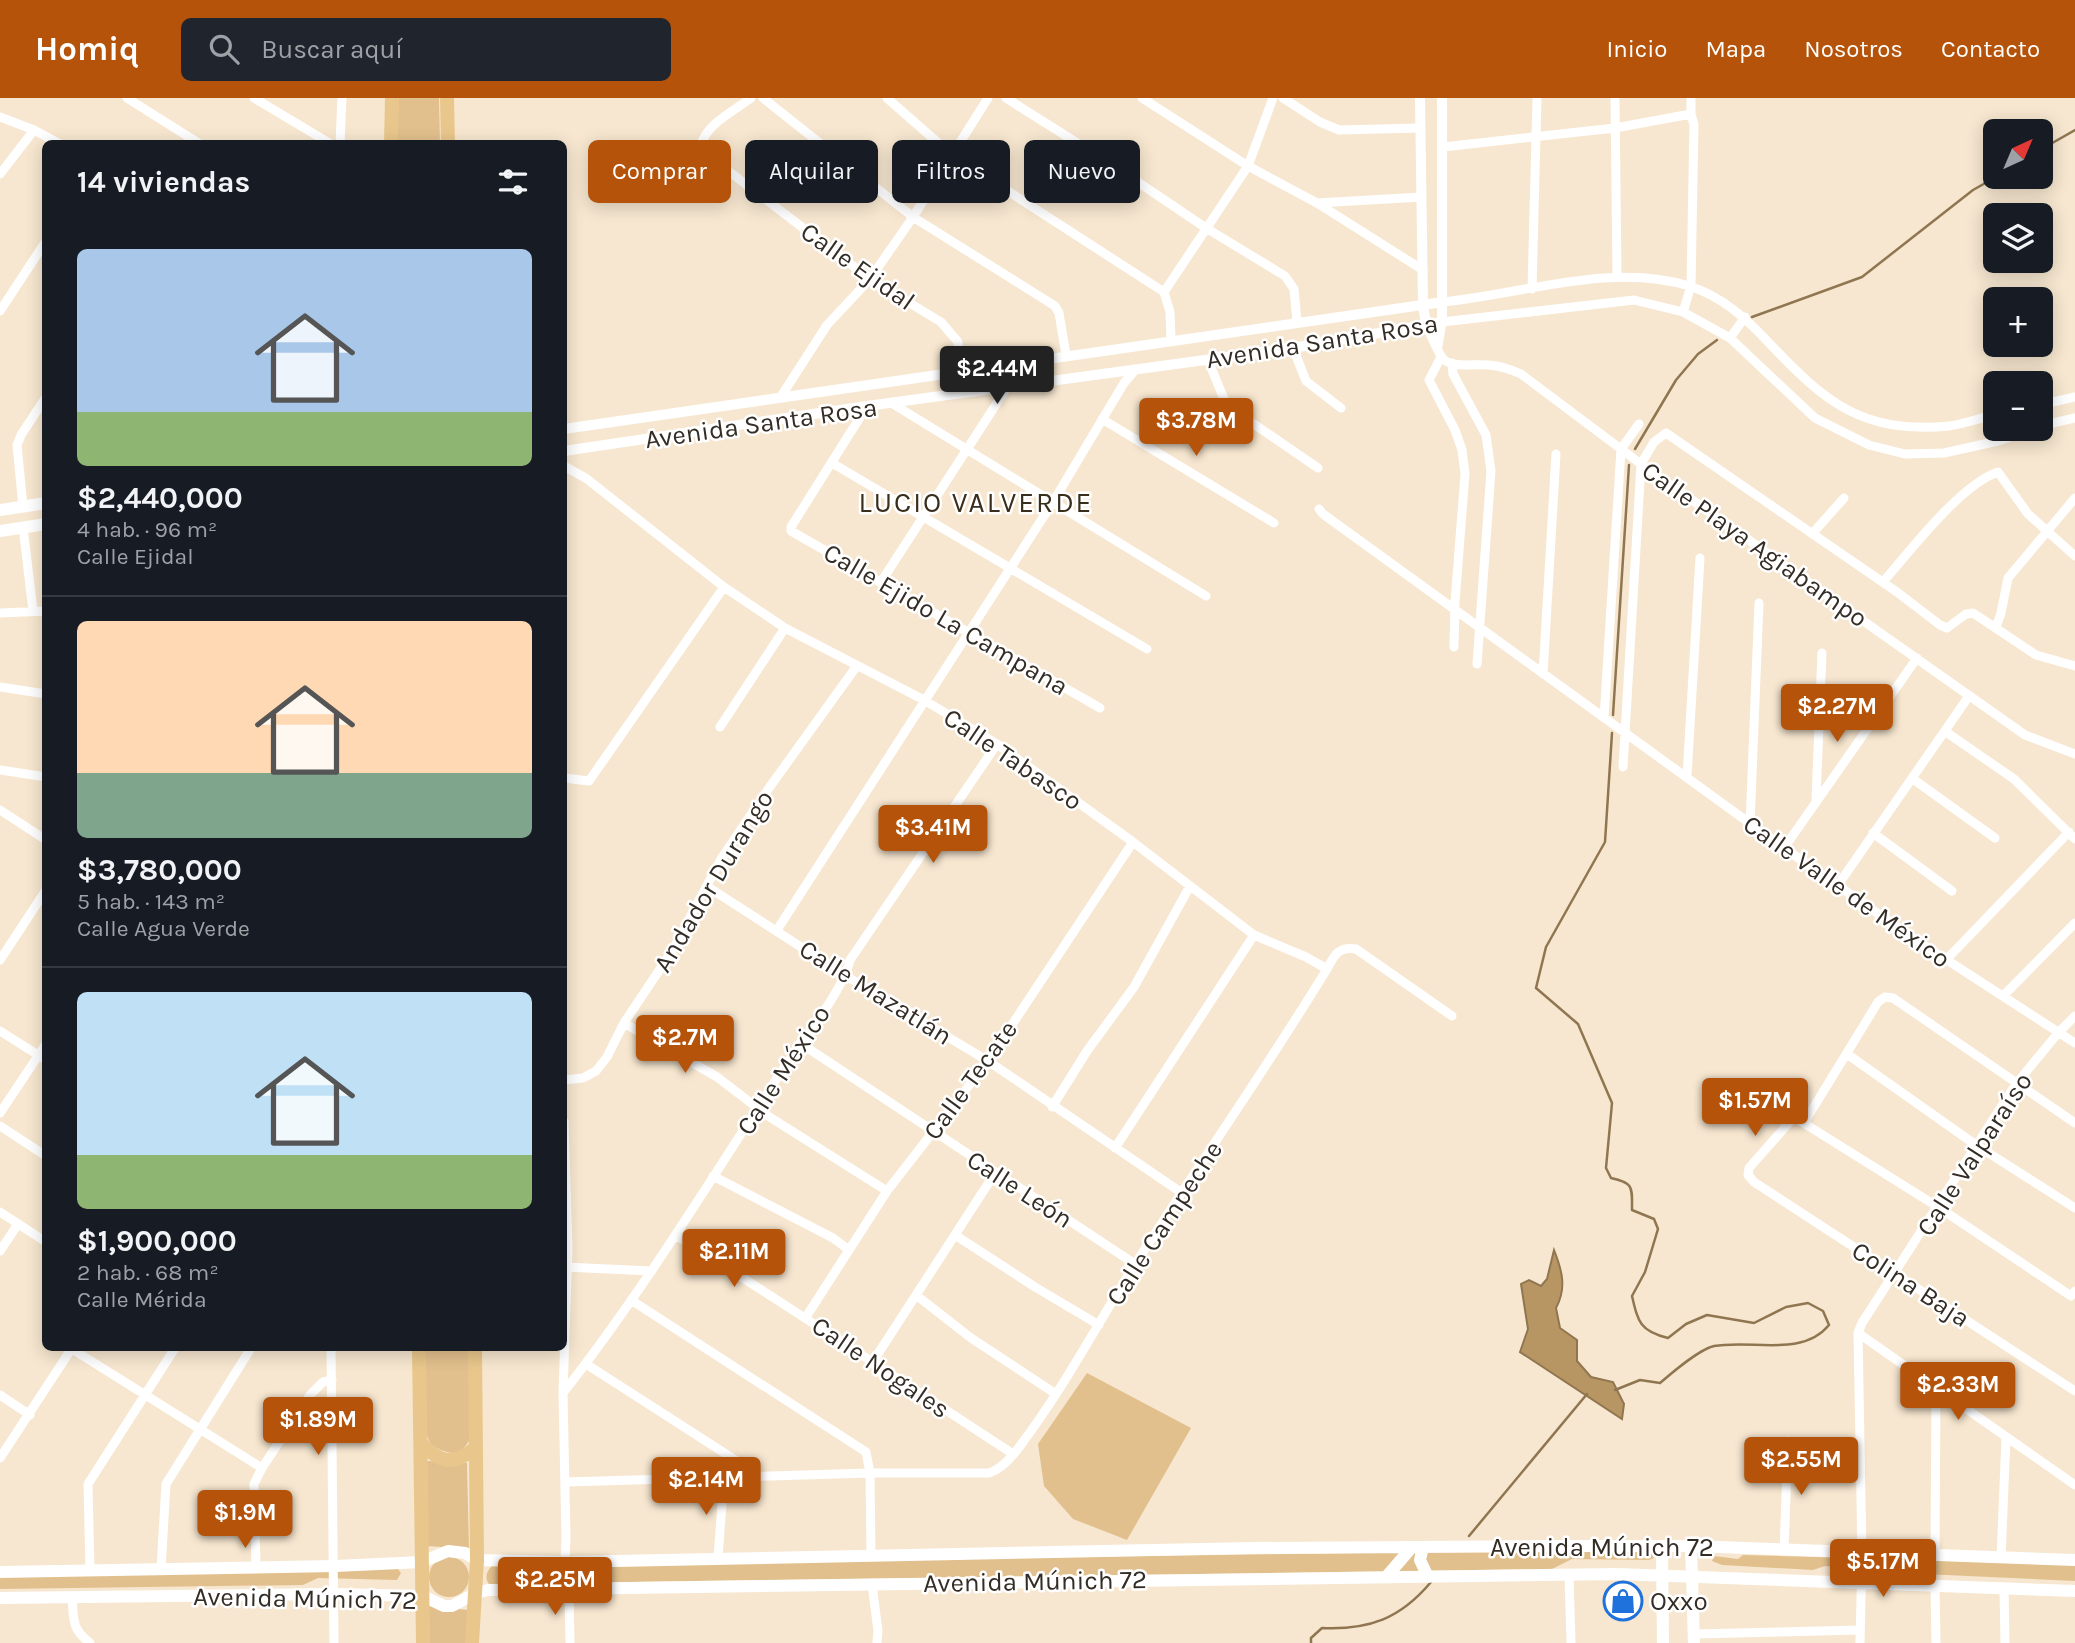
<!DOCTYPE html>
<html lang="es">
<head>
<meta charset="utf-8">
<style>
  :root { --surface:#171b24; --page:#20242c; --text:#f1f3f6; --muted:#9ea1a6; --line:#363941; --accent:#b45309 }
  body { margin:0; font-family:Karla,sans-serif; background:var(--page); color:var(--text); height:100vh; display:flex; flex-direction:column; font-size:26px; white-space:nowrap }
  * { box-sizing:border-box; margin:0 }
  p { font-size:23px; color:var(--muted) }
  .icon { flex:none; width:38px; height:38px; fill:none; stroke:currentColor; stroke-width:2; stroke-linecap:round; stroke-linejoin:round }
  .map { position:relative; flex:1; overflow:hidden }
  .sheet { position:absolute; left:42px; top:42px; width:525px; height:1211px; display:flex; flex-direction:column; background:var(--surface); border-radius:10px; box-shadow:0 4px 18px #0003 }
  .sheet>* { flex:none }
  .guide { position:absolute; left:588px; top:42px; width:665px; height:63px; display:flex; gap:14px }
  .needle { width:46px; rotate:44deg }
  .fabs { position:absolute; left:1983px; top:21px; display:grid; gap:14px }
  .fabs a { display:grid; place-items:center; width:70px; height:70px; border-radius:10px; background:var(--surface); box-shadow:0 4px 18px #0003; font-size:35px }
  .price { position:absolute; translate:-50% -60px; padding:0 16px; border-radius:7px; background:var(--accent); color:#fff; font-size:23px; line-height:46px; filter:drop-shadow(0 2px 4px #0008) }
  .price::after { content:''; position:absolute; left:50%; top:42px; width:21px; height:16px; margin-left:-10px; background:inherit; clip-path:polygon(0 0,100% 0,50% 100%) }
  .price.current { background:#222; color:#fff }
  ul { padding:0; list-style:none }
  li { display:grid; align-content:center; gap:14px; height:371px; padding:0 35px }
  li+li { border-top:2px solid var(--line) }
  li span { display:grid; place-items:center; height:217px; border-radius:10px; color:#555 }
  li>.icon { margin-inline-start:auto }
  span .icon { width:126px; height:126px; fill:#fffc; stroke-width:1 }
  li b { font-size:30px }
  h2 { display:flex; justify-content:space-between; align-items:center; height:84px; padding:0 35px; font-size:30px }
  .pill { padding:0 24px; border-radius:10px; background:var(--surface); box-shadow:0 4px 18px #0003; font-size:24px; line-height:63px }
  .pill.current { background:var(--accent); color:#fff }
  header { display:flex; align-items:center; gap:42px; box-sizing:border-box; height:98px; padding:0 35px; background:var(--accent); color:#fff }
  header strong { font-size:33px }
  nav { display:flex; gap:38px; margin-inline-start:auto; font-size:24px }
  .search { width:490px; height:63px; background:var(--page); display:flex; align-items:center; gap:18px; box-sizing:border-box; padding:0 24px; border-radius:10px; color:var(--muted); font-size:26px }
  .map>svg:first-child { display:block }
  .green { fill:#e2c08d }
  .water { fill:#b89663; stroke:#907650; stroke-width:2 }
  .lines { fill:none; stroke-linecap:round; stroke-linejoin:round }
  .stream { stroke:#907650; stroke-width:2.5 }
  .minor { stroke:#fff; stroke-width:9 }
  .tertiary { stroke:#fff; stroke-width:10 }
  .secondary { stroke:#fff; stroke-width:12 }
  .primary { stroke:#e9c78c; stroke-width:14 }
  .labels { text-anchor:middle; stroke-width:5; stroke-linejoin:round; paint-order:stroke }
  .street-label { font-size:26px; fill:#332d25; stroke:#fff }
  .poi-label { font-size:26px; fill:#332d25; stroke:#fff; text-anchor:start }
  .neighbourhood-label { font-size:28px; letter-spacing:2px; fill:#392d1b; stroke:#fff }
</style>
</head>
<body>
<header>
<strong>Homiq</strong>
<div class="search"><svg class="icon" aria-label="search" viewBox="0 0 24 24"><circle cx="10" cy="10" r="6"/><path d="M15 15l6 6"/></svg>Buscar aquí</div>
<nav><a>Inicio</a><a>Mapa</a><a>Nosotros</a><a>Contacto</a></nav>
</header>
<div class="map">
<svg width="2075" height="1545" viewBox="0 0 2075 1545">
  <rect width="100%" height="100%" fill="#f7e7d0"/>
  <!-- green -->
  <path class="green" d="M394,0H439L440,45L393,46Z
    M421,1250H468L472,1338C466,1348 461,1358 447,1354C444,1353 435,1350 432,1347C419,1334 422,1270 421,1250Z
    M1087,1275L1191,1330L1127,1442L1073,1421L1044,1388L1038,1346Z
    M427,1363L467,1365L469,1451L428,1448Z
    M1649,1451L1652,1452L1654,1460L1649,1462L1572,1461L1552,1471L489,1486C484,1480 487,1472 493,1467Z
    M1743,1457L1853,1460V1464L1850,1470L1825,1468L1813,1472L1722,1467L1712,1463L1714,1458L1738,1461Z
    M429 1479a20 20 0 1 1 40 0a20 20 0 1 1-40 0Z
    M1918,1462L2075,1467V1483L1879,1474L1877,1471L1878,1465H1880L1903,1466Z
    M396,1468L401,1475L397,1482L318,1480L303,1487L0,1491V1477Z
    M428,1508L468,1512L467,1545H427Z"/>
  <!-- water -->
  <path class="water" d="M1554,1152C1562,1172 1567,1190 1556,1210L1560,1230L1577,1242V1263L1591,1279L1613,1284L1624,1306L1622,1321L1520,1254L1528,1231L1521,1186L1529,1182L1541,1188L1547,1181Z"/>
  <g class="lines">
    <!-- stream -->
    <path class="stream" d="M2040,52L2075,32
      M1752,219L1862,179L1973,92L1996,79
      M1635,351L1676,282L1698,256L1717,242
      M1613,617L1629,367
      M1612,635L1605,744L1546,849L1536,890L1578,926L1612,1005L1606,1070L1611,1080C1634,1085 1632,1089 1632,1112L1654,1121L1658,1131L1645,1174L1632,1198C1638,1224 1640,1233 1668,1240L1686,1226L1707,1217L1754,1225L1786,1209L1808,1205L1823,1213L1829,1227C1802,1260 1752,1241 1714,1248C1698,1252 1673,1274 1660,1285L1640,1282L1615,1292
      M1469,1438L1587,1296
      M1311,1545V1540L1322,1530C1369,1532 1400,1521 1431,1484"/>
    <!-- minor -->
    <path class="minor" d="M127,0L200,46
      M254,0L331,46
      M751,0C734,13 706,26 701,47L706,56L870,181L941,224L958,244L962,295
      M763,0L913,119L1055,208L1059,215L1066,257
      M887,0L952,57L1164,194L1170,214L1171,242
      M1006,0L1117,70L1206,130L1285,178L1294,191L1297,224
      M1142,0L1248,68L1317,105L1423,172
      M1283,0L1320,24L1339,32L1420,30
      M1615,0L1617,178
      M0,19L34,32L60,46
      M340,46L342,0
      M1443,49L1615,30L1691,16
      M0,76L34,32
      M1317,105L1422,99
      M1532,191L1537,0
      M1164,194L1248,68L1273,0
      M1443,204C1523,196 1611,164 1689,188C1722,198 1748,222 1770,246C1826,305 1863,336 1949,328C1964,326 1979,320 1995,317
      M0,213L46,143
      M1683,214L1691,188L1694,27L1691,16V0
      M1426,227C1431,237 1435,248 1441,258C1449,272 1475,265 1489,267C1501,268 1510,271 1521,276L1641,366L2025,637L2075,656
      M1730,240L1745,219
      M1438,248L1442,224L1634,202L1683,214L1730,240L1815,320L1869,347L1905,356L1944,355L1998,343L2034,331
      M1293,250L1306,283L1341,310
      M1441,259L1429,282L1455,332L1462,352L1465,376L1455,504L1454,549
      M1208,262L1224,301L1232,311L1318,370
      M1452,265L1453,276L1486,337L1491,373L1477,566
      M780,300L827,227L870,181L913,119L988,0
      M893,306L1206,498
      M2040,307L2075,299
      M867,308L791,429V433L1100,610
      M1102,321L1274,425
      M2040,328L2075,320
      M832,365L1147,551
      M564,368L587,381L724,489L785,530L924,602L997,646L1133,744L1254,837L1306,859L1327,871C1334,858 1338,848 1356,851L1452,918
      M23,409L17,347L21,337L46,299
      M1319,411L1323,416L1784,750L1913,840L2075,945
      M23,429L33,513
      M1812,436L1844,400
      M881,484L1006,291
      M1883,484C1910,453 1960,387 1998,374L2028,416L2075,458
      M0,515L46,513
      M1996,529L2001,515L2008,480L2075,400
      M1543,576L1556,356
      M0,589L46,596
      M1604,620L1621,351L1639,326
      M720,629L785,530
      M1946,634L2014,681L2075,741
      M1623,669L1641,366L1654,344L1666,335L1897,494L1940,527L1947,530L1966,516L1973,515L2036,557L2075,568
      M0,672L46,679
      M1687,678L1700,460
      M564,680L589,683L724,489
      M1913,681L1995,740
      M1816,701L1822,555
      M0,712L46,742
      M1750,726L1759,505
      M1873,735L1952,793
      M1784,750L1917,560
      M1838,787L1969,598
      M708,789L846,878L988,963L1182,1095
      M777,832L1053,404L1124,285L1136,271
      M0,862L46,792
      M1946,862L2069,734
      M2003,898L2075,825
      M624,925L717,979L768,1018L887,1093
      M0,933L46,962
      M800,945L1135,1166
      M1847,956L1976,1047L2075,1110
      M564,982L583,980L596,973L607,959L624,925L672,853L721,761L769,690L856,569
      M1052,1009L1087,953L1134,889L1190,788
      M0,1015L46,946
      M564,1023L568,1150L563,1295L566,1440L565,1464L558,1477L561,1487L569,1492L570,1545
      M1804,1025L1878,904L1885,899L1893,900L2075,1025
      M0,1028L46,1058
      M1115,1050L1254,837
      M713,1078L833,1140L849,1152
      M0,1114L46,1144
      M955,1137L1035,1189L1099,1227
      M677,1138C790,1209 901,1283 1013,1356
      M0,1153L18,1126
      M564,1169L652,1173
      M2075,1193L2071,1198L1938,1109L1794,1019L1749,1070L1748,1077L1754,1084L2075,1293
      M916,1197L971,1240L1056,1296
      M631,1202L866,1354L870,1375L871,1458
      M806,1219L887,1093L988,963L1133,744
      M1858,1235L2075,1387
      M331,1250L334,1545
      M72,1251L262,1370
      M872,1265L995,1075
      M586,1266L740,1365L746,1371L747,1380
      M563,1295C643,1193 710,1083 781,974C801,944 842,895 850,862L997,646
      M0,1297L30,1317
      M0,1360L72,1250
      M565,1384L870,1375H989C1002,1371 1012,1359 1020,1348C1064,1290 1097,1226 1136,1165C1199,1066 1266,971 1327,871
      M1784,1453L1788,1343
      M1935,1458L1936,1290
      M718,1459L724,1380
      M2001,1460L2006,1340
      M256,1469L254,1386L262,1370L310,1297L323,1284L332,1282
      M161,1471L166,1386L251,1250
      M90,1473L88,1386L175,1250
      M1569,1477L1571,1545
      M872,1486L878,1533L877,1545
      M1935,1487L1936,1545
      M2004,1490L2005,1545
      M72,1499C74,1522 71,1530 90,1545
      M1693,1536L1860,1532
      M1860,1545L1862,1456L1858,1235L1862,1225L2016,986L2058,935L2075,918"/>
    <!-- tertiary -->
    <path class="tertiary" d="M1420,0L1423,206L1426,227
      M564,331L1443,204
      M564,353L867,308L1293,250L1442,224V0"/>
    <!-- secondary -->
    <path class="secondary" d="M0,412L46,405
      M0,433L46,426
      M1691,1448L1694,1545
      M1423,1449L1420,1462L1428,1479
      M1662,1449L1663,1545
      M0,1474L335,1468L422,1464L448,1453L465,1455L477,1462L565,1464L1252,1450L1548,1448H1691L2075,1462
      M1387,1478L1412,1449
      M0,1500L334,1496L423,1498L444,1508H452L476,1495L488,1492L1617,1476L2075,1493"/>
    <!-- primary -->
    <path class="primary" d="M447,0L448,46
      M391,46L392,0
      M419,1250L423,1545
      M422,1346C440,1365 454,1368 475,1350
      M472,1545L477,1462L475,1250"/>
  </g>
  <!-- icons -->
  <defs>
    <symbol id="shop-ring" viewBox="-11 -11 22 22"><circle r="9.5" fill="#fff" stroke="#1f72dc" stroke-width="1.5"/><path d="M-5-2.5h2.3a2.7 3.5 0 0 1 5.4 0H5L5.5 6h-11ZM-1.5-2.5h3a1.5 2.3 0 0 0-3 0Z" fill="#1f72dc"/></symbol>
  </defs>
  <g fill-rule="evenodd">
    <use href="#shop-ring" x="1601" y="1481" width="44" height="44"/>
  </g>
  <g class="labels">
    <!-- street labels -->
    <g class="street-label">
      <text transform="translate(858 168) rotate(35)" y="9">Calle Ejidal</text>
      <text transform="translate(1322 243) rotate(-9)" y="9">Avenida Santa Rosa</text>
      <text transform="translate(761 325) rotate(-8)" y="9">Avenida Santa Rosa</text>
      <text transform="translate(1755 446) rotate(35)" y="9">Calle Playa Agiabampo</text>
      <text transform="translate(946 521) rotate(30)" y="9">Calle Ejido La Campana</text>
      <text transform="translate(1013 661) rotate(34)" y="9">Calle Tabasco</text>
      <text transform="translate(713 783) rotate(-59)" y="9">Andador Durango</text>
      <text transform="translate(1847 793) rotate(35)" y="9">Calle Valle de México</text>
      <text transform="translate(876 894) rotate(32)" y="9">Calle Mazatlán</text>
      <text transform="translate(783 972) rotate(-57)" y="9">Calle México</text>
      <text transform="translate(970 982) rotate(-54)" y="9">Calle Tecate</text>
      <text transform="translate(1974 1056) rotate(-57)" y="9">Calle Valparaíso</text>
      <text transform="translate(1020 1091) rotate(33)" y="9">Calle León</text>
      <text transform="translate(1164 1125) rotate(-57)" y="9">Calle Campeche</text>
      <text transform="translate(1911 1186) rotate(33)" y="9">Colina Baja</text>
      <text transform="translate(881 1269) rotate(34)" y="9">Calle Nogales</text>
      <text x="1602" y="1458">Avenida Múnich 72</text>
      <text transform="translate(1035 1483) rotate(-1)" y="9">Avenida Múnich 72</text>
      <text transform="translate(305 1500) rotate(1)" y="9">Avenida Múnich 72</text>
    </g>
    <!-- poi labels -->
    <g class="poi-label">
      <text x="1650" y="1512">Oxxo</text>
    </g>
    <!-- neighbourhood labels -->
    <g class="neighbourhood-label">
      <text x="976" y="414">LUCIO VALVERDE</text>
    </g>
  </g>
</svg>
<div class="fabs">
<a><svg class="needle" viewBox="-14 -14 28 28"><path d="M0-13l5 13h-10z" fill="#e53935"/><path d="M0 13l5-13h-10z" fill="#9ea1a6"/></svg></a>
<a><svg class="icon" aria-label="layers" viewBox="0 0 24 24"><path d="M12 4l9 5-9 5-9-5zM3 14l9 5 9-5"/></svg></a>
<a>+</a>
<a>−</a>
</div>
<b class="price current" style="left:997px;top:308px">$2.44M</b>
<b class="price" style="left:1196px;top:360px">$3.78M</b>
<b class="price" style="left:1837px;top:646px">$2.27M</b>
<b class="price" style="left:933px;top:767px">$3.41M</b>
<b class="price" style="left:685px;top:977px">$2.7M</b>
<b class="price" style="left:1755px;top:1040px">$1.57M</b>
<b class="price" style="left:734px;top:1191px">$2.11M</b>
<b class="price" style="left:1958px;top:1324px">$2.33M</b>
<b class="price" style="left:318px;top:1359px">$1.89M</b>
<b class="price" style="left:1801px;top:1399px">$2.55M</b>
<b class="price" style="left:706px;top:1419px">$2.14M</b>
<b class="price" style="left:245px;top:1452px">$1.9M</b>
<b class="price" style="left:1883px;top:1501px">$5.17M</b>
<b class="price" style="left:555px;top:1519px">$2.25M</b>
<div class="guide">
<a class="pill current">Comprar</a>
<a class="pill">Alquilar</a>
<a class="pill">Filtros</a>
<a class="pill">Nuevo</a>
</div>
<section class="sheet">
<h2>14 viviendas<svg class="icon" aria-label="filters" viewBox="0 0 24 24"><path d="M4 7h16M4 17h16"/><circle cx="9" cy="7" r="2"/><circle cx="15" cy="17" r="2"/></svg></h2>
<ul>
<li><span style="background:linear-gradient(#a9c7e8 75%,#8fb573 0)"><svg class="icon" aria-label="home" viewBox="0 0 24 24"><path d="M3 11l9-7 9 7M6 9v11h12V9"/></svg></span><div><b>$2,440,000</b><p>4 hab. · 96 m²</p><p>Calle Ejidal</p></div></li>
<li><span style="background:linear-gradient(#ffd9b3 70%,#7fa58c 0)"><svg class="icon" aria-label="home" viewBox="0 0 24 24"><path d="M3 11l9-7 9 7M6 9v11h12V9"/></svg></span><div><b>$3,780,000</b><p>5 hab. · 143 m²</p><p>Calle Agua Verde</p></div></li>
<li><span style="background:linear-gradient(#bfe0f5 75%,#8fb573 0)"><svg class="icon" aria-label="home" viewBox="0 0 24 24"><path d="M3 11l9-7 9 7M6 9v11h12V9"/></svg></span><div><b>$1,900,000</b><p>2 hab. · 68 m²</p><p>Calle Mérida</p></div></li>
</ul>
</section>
</div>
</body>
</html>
